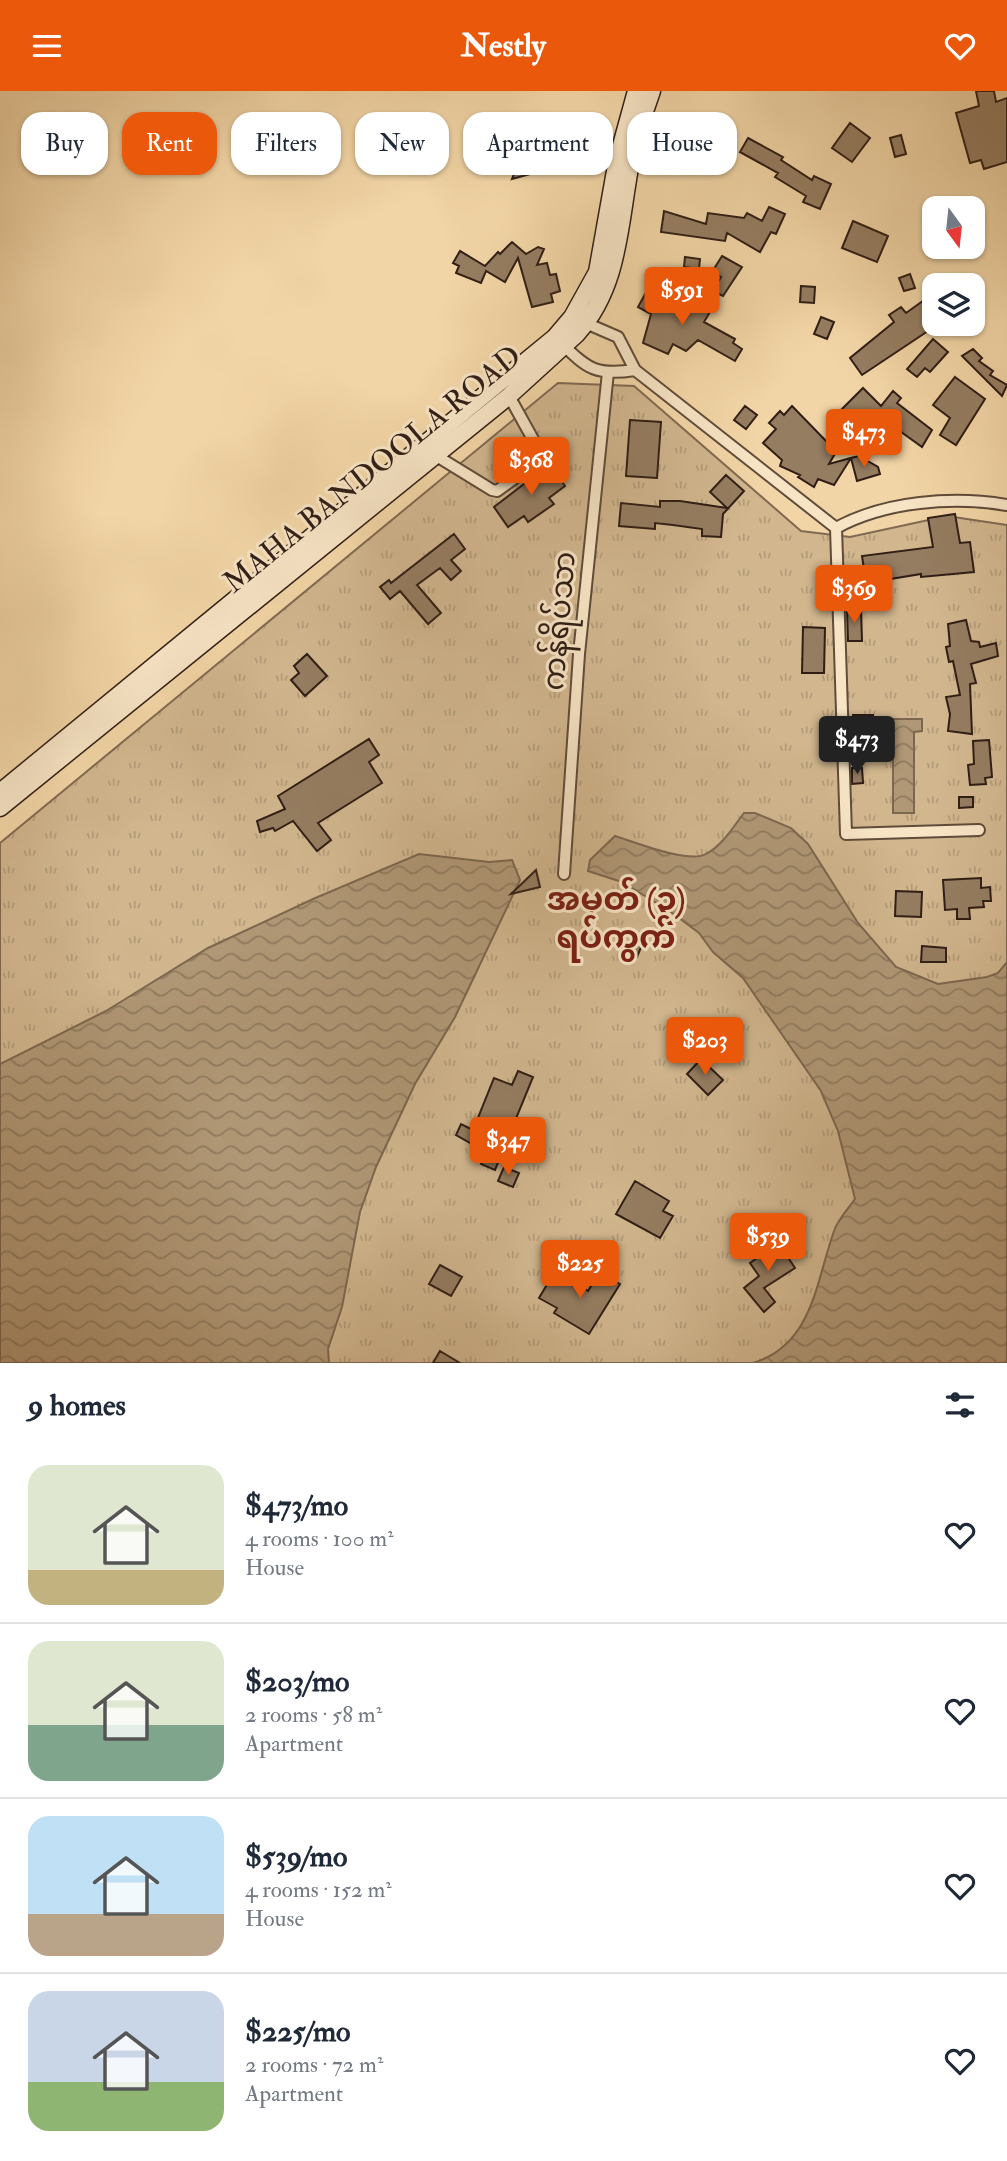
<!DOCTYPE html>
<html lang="en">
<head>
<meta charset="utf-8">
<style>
  :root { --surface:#fff; --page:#f2f2f3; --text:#1f2937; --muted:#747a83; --line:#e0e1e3; --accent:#ea580c }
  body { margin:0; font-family:"IM FELL Double Pica","Noto Sans Myanmar",serif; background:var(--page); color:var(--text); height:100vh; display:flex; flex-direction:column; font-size:26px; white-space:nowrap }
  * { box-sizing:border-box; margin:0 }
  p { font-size:23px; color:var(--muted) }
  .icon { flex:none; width:38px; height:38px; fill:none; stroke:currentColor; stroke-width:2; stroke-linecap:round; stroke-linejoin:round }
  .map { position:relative; height:1272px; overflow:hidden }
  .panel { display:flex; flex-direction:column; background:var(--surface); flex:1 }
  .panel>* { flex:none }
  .guide { position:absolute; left:21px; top:21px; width:966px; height:63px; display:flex; gap:14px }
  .needle { width:46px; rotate:165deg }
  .buttons { position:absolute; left:922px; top:105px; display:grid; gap:14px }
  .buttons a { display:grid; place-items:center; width:63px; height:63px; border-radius:14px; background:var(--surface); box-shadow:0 2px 5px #0004; font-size:35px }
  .price { position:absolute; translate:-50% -60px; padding:0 16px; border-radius:7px; background:var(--accent); color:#fff; font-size:23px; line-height:46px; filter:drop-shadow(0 2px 4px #0008) }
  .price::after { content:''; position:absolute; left:50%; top:42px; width:21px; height:16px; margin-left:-10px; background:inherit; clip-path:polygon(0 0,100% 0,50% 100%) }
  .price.active { background:#222; color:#fff }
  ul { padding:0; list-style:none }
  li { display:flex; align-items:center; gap:21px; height:175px; padding:0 28px }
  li+li { border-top:2px solid var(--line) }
  li span { display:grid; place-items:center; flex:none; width:196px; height:140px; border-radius:21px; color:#555 }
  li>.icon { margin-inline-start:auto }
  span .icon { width:84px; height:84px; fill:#fffc; stroke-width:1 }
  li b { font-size:30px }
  h2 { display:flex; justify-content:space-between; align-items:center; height:84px; padding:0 28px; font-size:30px }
  .chip { padding:0 24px; border-radius:21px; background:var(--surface); box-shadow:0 2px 5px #0004; font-size:24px; line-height:63px }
  .chip.active { background:var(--accent); color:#fff }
  header { display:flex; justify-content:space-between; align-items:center; height:91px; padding:0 28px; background:var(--accent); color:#fff; font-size:32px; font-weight:700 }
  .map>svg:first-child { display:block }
  .park { fill:url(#park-tufts); stroke:#806a52; stroke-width:2 }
  .water { fill:url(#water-waves); stroke:#7d674f; stroke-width:2 }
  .building { fill:#957d61; stroke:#301e16; stroke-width:2 }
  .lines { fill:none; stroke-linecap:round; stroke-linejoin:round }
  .street-casing { stroke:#604c3a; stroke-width:14 }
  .secondary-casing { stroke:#301e16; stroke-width:19 }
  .street { stroke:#f7e4c5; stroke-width:10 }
  .secondary { stroke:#f7e4c5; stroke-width:16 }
  .labels { text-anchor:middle; stroke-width:6; stroke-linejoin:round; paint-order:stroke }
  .street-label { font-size:30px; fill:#301e16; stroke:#f7e4c5 }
  .quarter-label { font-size:33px; font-weight:bold; fill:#7a1f14; stroke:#f7e4c5 }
</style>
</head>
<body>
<header><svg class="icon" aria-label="menu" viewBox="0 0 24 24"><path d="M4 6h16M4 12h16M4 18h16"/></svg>Nestly<svg class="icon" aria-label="heart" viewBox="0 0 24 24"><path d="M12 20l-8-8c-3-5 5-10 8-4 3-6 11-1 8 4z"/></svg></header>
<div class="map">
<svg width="1007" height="1272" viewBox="0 0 1007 1272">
  <defs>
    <pattern id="park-tufts" width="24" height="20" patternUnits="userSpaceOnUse" patternTransform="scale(1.75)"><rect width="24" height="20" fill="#d1b68e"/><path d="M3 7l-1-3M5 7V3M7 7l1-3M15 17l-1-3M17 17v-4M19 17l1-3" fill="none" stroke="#b49c7a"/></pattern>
    <pattern id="water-waves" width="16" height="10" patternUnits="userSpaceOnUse" patternTransform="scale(1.75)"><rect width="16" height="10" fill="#b09775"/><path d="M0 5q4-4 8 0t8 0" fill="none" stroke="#907b5f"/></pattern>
  </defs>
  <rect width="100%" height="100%" fill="#f2d5a6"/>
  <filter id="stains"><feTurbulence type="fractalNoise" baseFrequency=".00286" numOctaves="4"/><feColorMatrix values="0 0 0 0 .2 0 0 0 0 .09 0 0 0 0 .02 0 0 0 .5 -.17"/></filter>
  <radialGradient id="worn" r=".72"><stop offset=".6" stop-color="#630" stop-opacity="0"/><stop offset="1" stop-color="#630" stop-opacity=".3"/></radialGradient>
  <!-- park -->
  <path class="park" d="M558,292L634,295L801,440L850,446L947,425L1007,434V1272H0V752Z"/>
  <!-- water -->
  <path class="water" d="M893,628H922V640L914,641V722H893Z
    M744,722H755L791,737L808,753L858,832L896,876L938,893L987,886L998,882L1007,871V1272H753C813,1254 816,1190 834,1140C838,1128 848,1118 855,1108L838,1040L821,1000L743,887L713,861L699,842L671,821L622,791L588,780L590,769L615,745C635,751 688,773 706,763C722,755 733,736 744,722Z
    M419,763L489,771L512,769L520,789L455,926L415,993L376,1076L360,1121L342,1216L328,1258L329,1272H0V973L106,920L208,857L313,808Z"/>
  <!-- building -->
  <path class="building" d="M976,0H994L996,11L1007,7V71L984,78L981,69L970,72L956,22L979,15Z
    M496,29L497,34L513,31L516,47L531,43L541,80L512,88L521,65L492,69L488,54L483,55L479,33Z
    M850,32L870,47L852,71L832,57Z
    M901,44L906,63L895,66L890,47Z
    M748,47L783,66L781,69L812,89L814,85L831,93L820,118L803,111L806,105L775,86L778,82L740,61Z
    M690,50L717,54L714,74L687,69Z
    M769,116L785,123L776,143L771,141L760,161L727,142L725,150L661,141L664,120L706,133L708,122L744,127L747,122L762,130Z
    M853,130L888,145L877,171L842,157Z
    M512,151L526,163L538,156L544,158L537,174L547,172L550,184L556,183L560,200L551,203L553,211L532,216L518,167L505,191L486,180L481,192L456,182L459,175L453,172L460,160L485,175L498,161L500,163Z
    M722,165L742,176L723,205L713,200L721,186L712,181Z
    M685,166L700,168L699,178L684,176Z
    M910,183L915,197L904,200L899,187Z
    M801,195L815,196L814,212L800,211Z
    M649,196L692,221L696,214L710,221L704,231L735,248L733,252L742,258L735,270L698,249L686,260L673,253L668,263L643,252L651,223L638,216Z
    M934,202V236L862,284L850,267L894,231L889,224L901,216L906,222Z
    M821,226L834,231L827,248L814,243Z
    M933,248L948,261L930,281L925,277L917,286L907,278Z
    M973,258L982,267L979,270L993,280L990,284L1007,294L1002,305L962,265Z
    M955,286L985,308L956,354L940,344L950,327L933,314Z
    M863,297L881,315L893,300L901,307L897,312L932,339L922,356L897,338L889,358L878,354L880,348L858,333L849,335L838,326V322Z
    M745,315L757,324L746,338L734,329Z
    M792,315L828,352L830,348L840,354L829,373L851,367L834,394L818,388L814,396L798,386L800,384L780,375L782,369L763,352L776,338L769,332L780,320L784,324Z
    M630,329L661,331L657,387L626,385Z
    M859,365L878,376L880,383L857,390L851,367Z
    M550,373L565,395L549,407L554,413L528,431L524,425L508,436L494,416Z
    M726,384L744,400L723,423L721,446L702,445V438L673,434L655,432V438L619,435L621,412L660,416V410H680L727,417L710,401Z
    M955,423L960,452L970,451L974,481L921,486V483L866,492L862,465L933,456L928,427Z
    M454,443L465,458L451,469L461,480L451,489L440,477L417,494L441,522L428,533L400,500L390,508L380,496L389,489L391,492Z
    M847,518H861L862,550H848Z
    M966,529L971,550L979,551L980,556L996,552L998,565L971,573L976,592L970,593L972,643L948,640L950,623L946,606L960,604L953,570L949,571L946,556L950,555L948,533Z
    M803,536L825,537L824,582H802Z
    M307,563L327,585L305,605L291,589L299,582L294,575Z
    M853,624H873V649H853Z
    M369,648L379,664L369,671L382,692L318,732L331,749L317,760L293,730L275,740L273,737L260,741L257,730L285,718L278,705Z
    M989,649L992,686L985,687L986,693L970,694L968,674L974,673L973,650Z
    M852,677H862L863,692L852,693Z
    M959,706H973V716L959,717Z
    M536,779L540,796L511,803Z
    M981,787V797L990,796L991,810H983L984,816L969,817L970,828H957V818L945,819L943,789Z
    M896,800L922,801L921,826L895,825Z
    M634,846L644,849L637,866L628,863Z
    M922,855L946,857V871H921Z
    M701,968L723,989L708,1004L687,983Z
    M518,980L533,986L495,1079L481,1073L486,1061L456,1044L461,1033L473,1039L494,987L512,994Z
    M504,1076L519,1082L513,1096L498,1090Z
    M635,1090L669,1110L663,1120L673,1125L660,1147L616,1123Z
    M777,1150L795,1177L764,1197L775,1211L764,1221L744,1197L759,1185L750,1172L757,1167L753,1162L771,1151L773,1154Z
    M440,1174L462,1186L451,1205L429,1193Z
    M600,1181L620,1193L589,1243L554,1222L557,1217L539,1207L551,1187L555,1189L559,1182L588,1200Z
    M440,1260L460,1272H433Z"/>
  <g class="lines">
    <defs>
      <path id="street" d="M581,230L618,246L635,279
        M561,252C588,278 596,285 635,279
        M635,279L836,437C885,410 953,405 1007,414
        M435,364L492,399L497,400L519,384L540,361L509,305
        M836,437L846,743L979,739
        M564,783L579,563L608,281"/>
      <path id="secondary" d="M0,701L555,246L572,226L597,181L617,69L636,0
        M0,717L509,305L577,243C619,196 619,137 630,77C635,51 643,25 652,0"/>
    </defs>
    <!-- street casing -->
    <use href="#street" class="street-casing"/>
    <!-- secondary casing -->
    <use href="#secondary" class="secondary-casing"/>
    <!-- street -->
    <use href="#street" class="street"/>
    <!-- secondary -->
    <use href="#secondary" class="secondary"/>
  </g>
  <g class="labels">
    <!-- street labels -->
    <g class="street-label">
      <text transform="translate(372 378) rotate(-39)" y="10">MAHA BANDOOLA ROAD</text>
      <text transform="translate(559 530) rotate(-85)" y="10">ကန်ရိပ်သာ</text>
    </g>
    <!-- quarter labels -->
    <g class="quarter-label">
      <text x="616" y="819">အမှတ် (၃)<tspan x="616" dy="38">ရပ်ကွက်</tspan></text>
    </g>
  </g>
  <rect width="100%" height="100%" filter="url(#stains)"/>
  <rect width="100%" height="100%" fill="url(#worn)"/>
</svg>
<div class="buttons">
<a><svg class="needle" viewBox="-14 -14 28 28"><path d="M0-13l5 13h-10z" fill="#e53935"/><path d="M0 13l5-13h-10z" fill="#747a83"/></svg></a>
<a><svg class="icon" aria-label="layers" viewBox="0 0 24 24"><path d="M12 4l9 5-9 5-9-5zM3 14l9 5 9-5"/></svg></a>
</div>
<b class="price" style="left:682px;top:236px">$591</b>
<b class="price" style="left:864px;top:378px">$473</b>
<b class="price" style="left:531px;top:406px">$368</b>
<b class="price" style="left:854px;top:534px">$369</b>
<b class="price active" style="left:857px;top:685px">$473</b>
<b class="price" style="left:705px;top:986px">$203</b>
<b class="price" style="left:508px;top:1086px">$347</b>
<b class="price" style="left:768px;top:1182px">$539</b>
<b class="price" style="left:580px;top:1209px">$225</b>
<div class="guide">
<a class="chip">Buy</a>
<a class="chip active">Rent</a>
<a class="chip">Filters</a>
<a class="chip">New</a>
<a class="chip">Apartment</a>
<a class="chip">House</a>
</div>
</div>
<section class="panel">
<h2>9 homes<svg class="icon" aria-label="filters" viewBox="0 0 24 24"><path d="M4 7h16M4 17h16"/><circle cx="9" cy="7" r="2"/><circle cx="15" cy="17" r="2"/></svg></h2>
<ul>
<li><span style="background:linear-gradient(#dfe7d0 75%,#c2b280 0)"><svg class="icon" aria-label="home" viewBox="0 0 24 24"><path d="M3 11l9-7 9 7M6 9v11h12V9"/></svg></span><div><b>$473/mo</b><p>4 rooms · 100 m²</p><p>House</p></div><svg class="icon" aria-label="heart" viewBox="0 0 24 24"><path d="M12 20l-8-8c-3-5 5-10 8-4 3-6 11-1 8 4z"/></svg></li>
<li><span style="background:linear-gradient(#dfe7d0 60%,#7fa58c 0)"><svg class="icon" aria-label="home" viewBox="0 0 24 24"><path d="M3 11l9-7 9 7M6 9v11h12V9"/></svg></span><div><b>$203/mo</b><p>2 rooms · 58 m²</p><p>Apartment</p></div><svg class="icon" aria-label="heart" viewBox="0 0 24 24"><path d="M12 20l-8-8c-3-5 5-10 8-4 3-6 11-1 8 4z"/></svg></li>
<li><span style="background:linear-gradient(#bfe0f5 70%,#b9a48a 0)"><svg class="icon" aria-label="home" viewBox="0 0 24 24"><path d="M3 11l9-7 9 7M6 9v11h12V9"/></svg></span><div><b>$539/mo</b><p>4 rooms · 152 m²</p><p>House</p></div><svg class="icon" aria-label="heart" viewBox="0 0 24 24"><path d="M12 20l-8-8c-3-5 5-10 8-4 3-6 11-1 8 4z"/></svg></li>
<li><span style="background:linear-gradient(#c9d6e8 65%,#8fb573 0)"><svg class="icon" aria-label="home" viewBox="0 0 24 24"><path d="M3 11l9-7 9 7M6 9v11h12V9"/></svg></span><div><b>$225/mo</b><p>2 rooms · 72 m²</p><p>Apartment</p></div><svg class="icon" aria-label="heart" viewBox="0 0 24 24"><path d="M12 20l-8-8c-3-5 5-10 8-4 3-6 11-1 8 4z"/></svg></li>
</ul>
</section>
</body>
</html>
